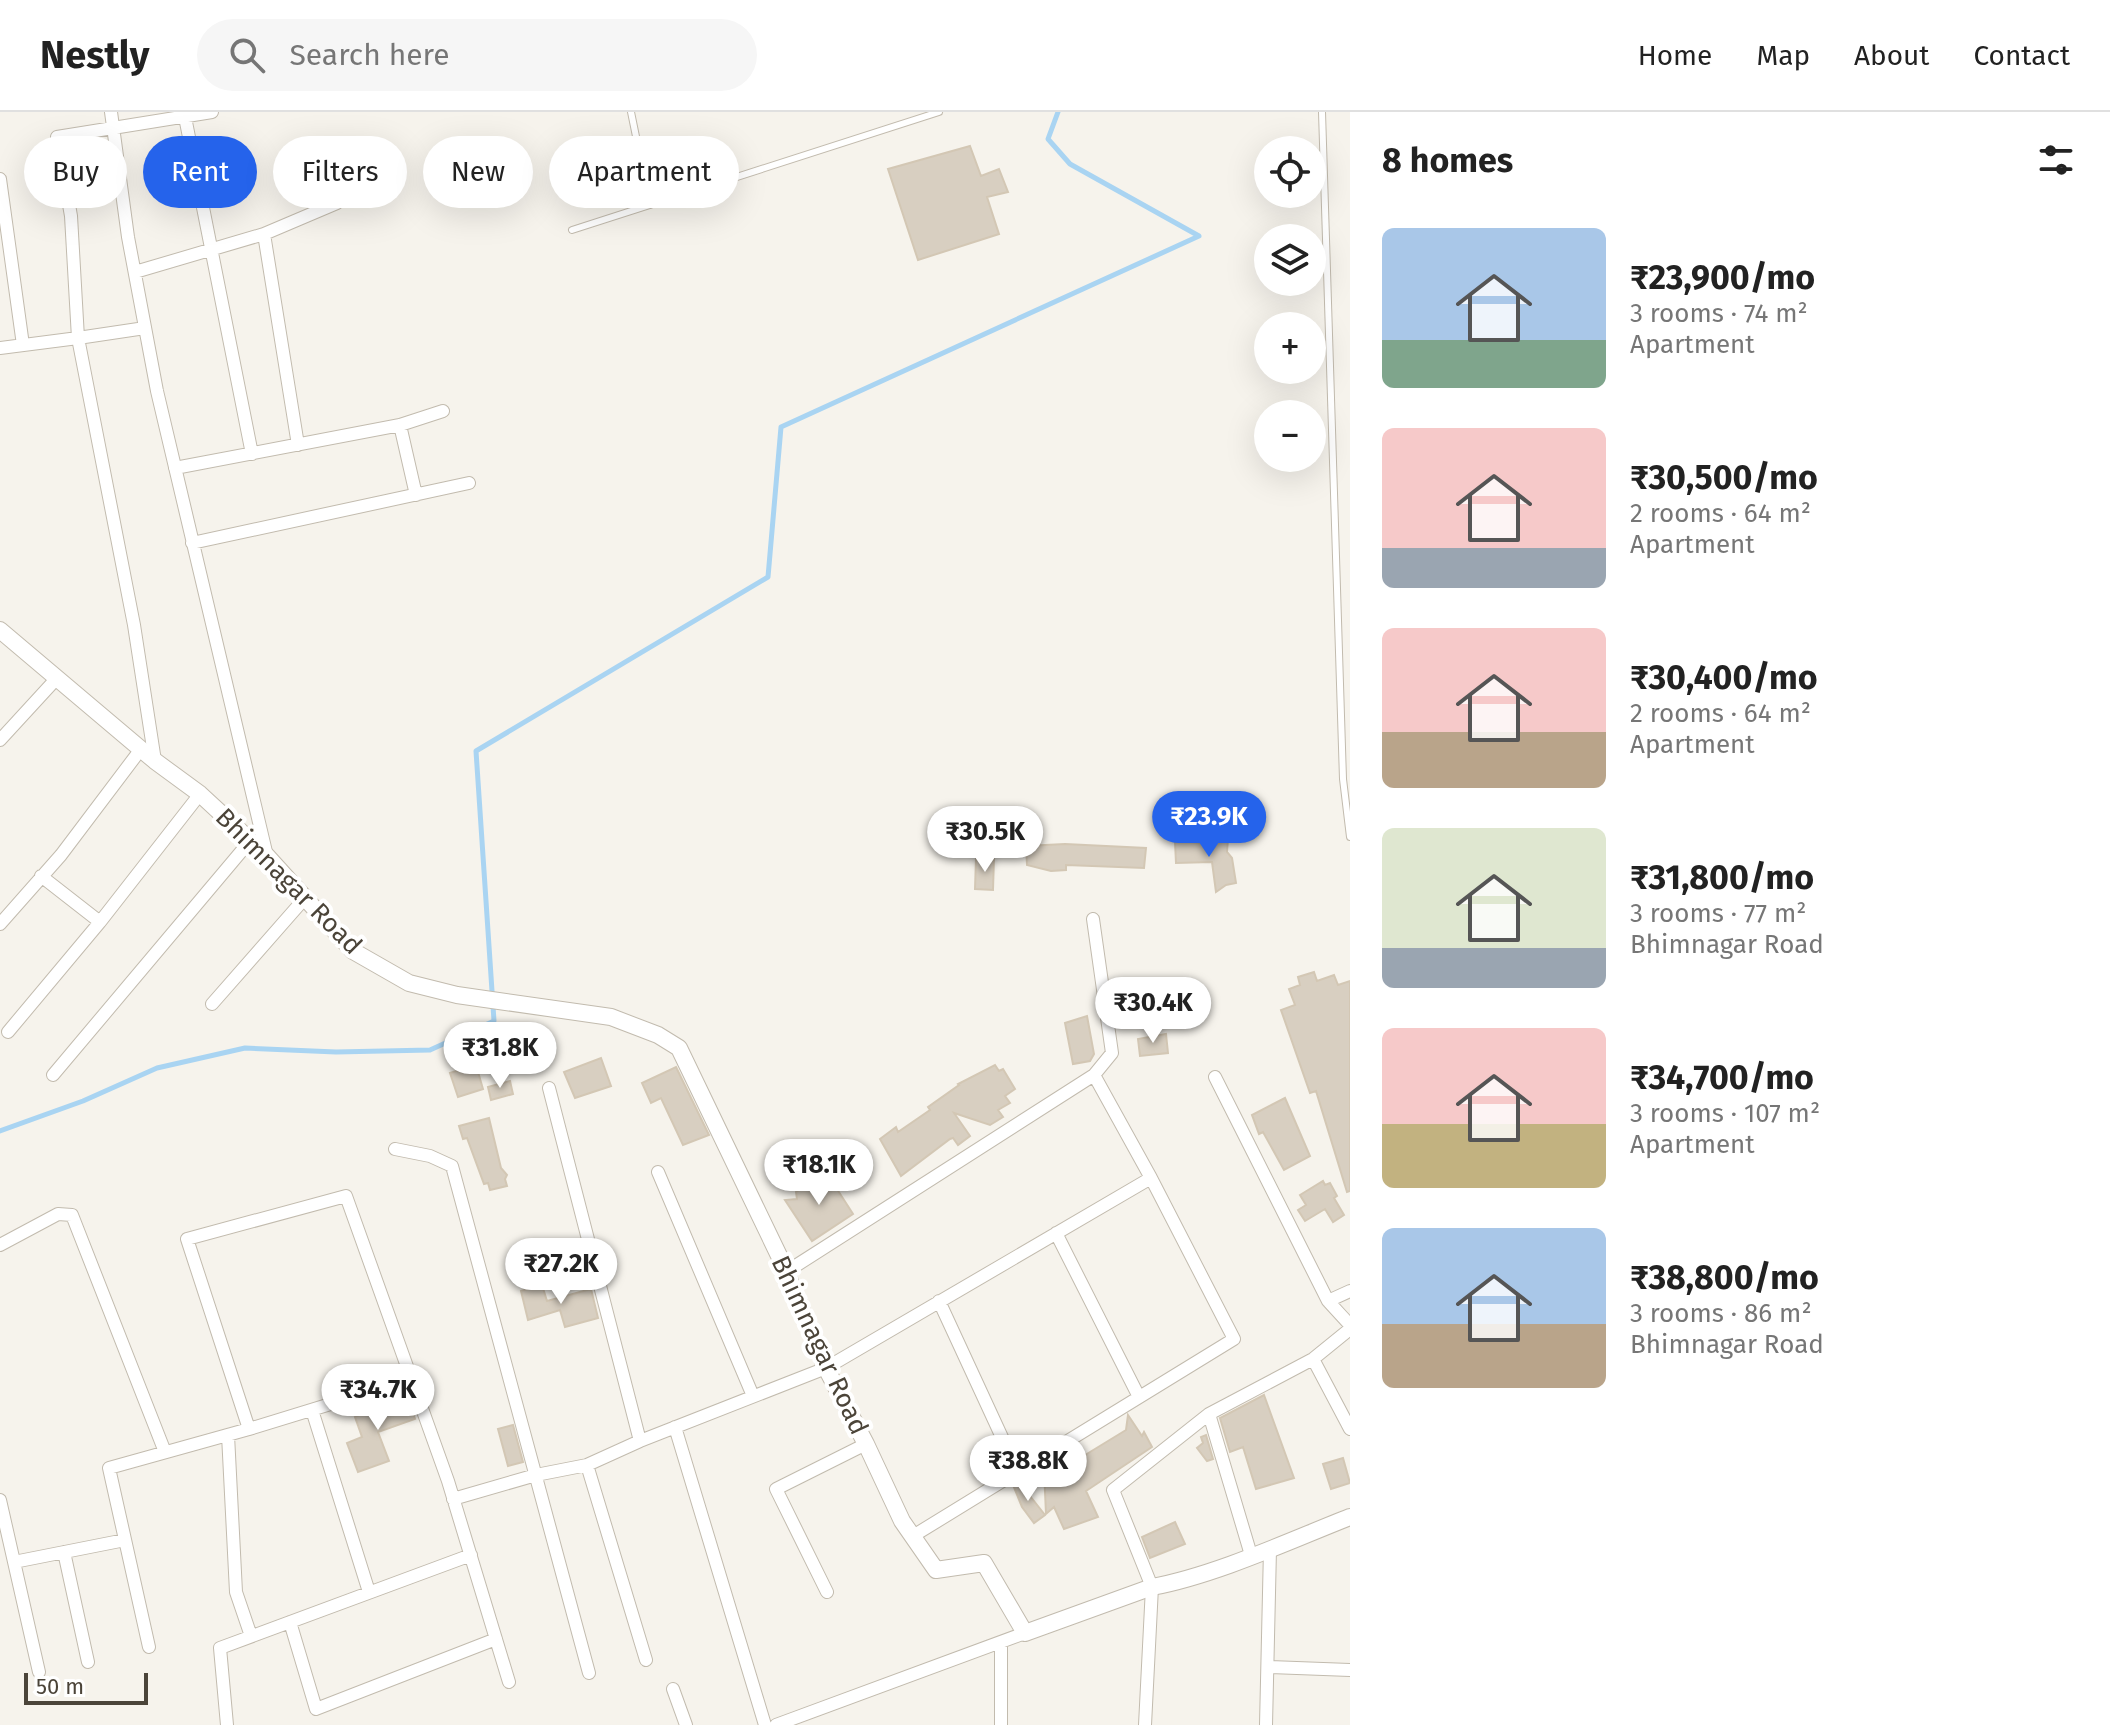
<!DOCTYPE html>
<html lang="en">
<head>
<meta charset="utf-8">
<style>
  :root { --surface:#fff; --page:#f6f6f6; --text:#222; --muted:#767676; --line:#e0e0e0; --accent:#2563eb }
  body { margin:0; font-family:"Fira Sans",sans-serif; background:var(--page); color:var(--text); height:100vh; display:flex; flex-direction:column; font-size:30px; white-space:nowrap }
  * { box-sizing:border-box; margin:0 }
  p { font-size:26px; color:var(--muted) }
  .icon { flex:none; width:44px; height:44px; fill:none; stroke:currentColor; stroke-width:2; stroke-linecap:round; stroke-linejoin:round }
  .map { position:relative; flex:1; overflow:hidden }
  .details { display:flex; flex-direction:column; background:var(--surface); width:760px }
  .details>* { flex:none }
  .banner { position:absolute; left:24px; top:24px; width:760px; height:72px; display:flex; gap:16px }
  .controls { position:absolute; left:1254px; top:24px; display:grid; gap:16px }
  .controls a { display:grid; place-items:center; width:72px; height:72px; border-radius:50%; background:var(--surface); box-shadow:0 8px 32px #0002; font-size:40px }
  .scale { position:absolute; left:24px; bottom:20px; width:124px; box-sizing:border-box; padding-left:8px; border:4px solid #4b4439; border-top:0; font-size:22px; line-height:28px; white-space:nowrap; color:#4b4439; -webkit-text-stroke:6px #fff; paint-order:stroke }
  .price { position:absolute; translate:-50% -68px; padding:0 18px; border-radius:28px; background:#fff; color:#222; font-size:26px; line-height:52px; filter:drop-shadow(0 2px 4px #0008) }
  .price::after { content:''; position:absolute; left:50%; top:48px; width:24px; height:18px; margin-left:-12px; background:inherit; clip-path:polygon(0 0,100% 0,50% 100%) }
  .price.active { background:var(--accent); color:#fff }
  ul { padding:0; list-style:none }
  li { display:flex; align-items:center; gap:24px; height:200px; padding:0 32px }
  li span { display:grid; place-items:center; flex:none; width:224px; height:160px; border-radius:12px; color:#555 }
  li>.icon { margin-inline-start:auto }
  span .icon { width:96px; height:96px; fill:#fffc; stroke-width:1 }
  li b { font-size:34px }
  h2 { display:flex; justify-content:space-between; align-items:center; height:96px; padding:0 32px; font-size:34px }
  .chip { padding:0 28px; border-radius:36px; background:var(--surface); box-shadow:0 8px 32px #0002; font-size:28px; line-height:72px }
  .chip.active { background:var(--accent); color:#fff }
  header { display:flex; align-items:center; gap:48px; box-sizing:border-box; height:112px; padding:0 40px; background:var(--surface); border-bottom:2px solid var(--line) }
  header strong { font-size:38px }
  nav { display:flex; gap:44px; margin-inline-start:auto; font-size:28px }
  .search { width:560px; height:72px; background:var(--page); display:flex; align-items:center; gap:20px; box-sizing:border-box; padding:0 28px; border-radius:44px; color:var(--muted); font-size:30px }
  main { display:flex; flex:1; min-height:0 }
  .map>svg:first-child { display:block }
  .lines { fill:none; stroke-linecap:round; stroke-linejoin:round }
  .stream { stroke:#a9d4f2; stroke-width:5 }
  .building { fill:#d8cfc1; stroke:#d3c7b4; stroke-width:2 }
  .service-casing { stroke:#c2bbae; stroke-width:8 }
  .minor-casing { stroke:#c2bbae; stroke-width:14 }
  .tertiary-casing { stroke:#c2bbae; stroke-width:18 }
  .service { stroke:#fff; stroke-width:6 }
  .minor { stroke:#fff; stroke-width:12 }
  .tertiary { stroke:#fff; stroke-width:16 }
  .labels { text-anchor:middle; stroke-width:8; stroke-linejoin:round; paint-order:stroke }
  .street-label { font-size:26px; fill:#4b4439; stroke:#fff }
</style>
</head>
<body>
<header>
<strong>Nestly</strong>
<div class="search"><svg class="icon" aria-label="search" viewBox="0 0 24 24"><circle cx="10" cy="10" r="6"/><path d="M15 15l6 6"/></svg>Search here</div>
<nav><a>Home</a><a>Map</a><a>About</a><a>Contact</a></nav>
</header>
<main>
<div class="map">
<svg width="1350" height="1613" viewBox="0 0 1350 1613">
  <rect width="100%" height="100%" fill="#f6f3ec"/>
  <g class="lines">
    <!-- stream -->
    <path class="stream" d="M0,1019L83,989L157,956L245,936L336,940L430,938L494,909L476,639L768,465L781,315L1199,124L1070,52L1048,27L1058,0"/>
  </g>
  <!-- building -->
  <path class="building" d="M970,34L981,64L999,57L1008,80L987,85L999,122L918,148L888,57Z
    M1210,725L1228,727L1227,740L1232,746L1236,771L1226,773L1216,780L1212,750L1176,751L1175,730L1209,731Z
    M1065,732L1146,736L1144,756L1066,753V758L1051,759L1027,753L1026,734Z
    M976,746H994L993,778L975,777Z
    M1314,860L1317,869L1334,863L1338,873L1350,869V1079L1347,1080L1316,979L1310,981L1281,898L1295,893L1289,877L1300,873L1298,865Z
    M1087,904L1094,942L1090,949L1073,952L1065,911Z
    M1166,922L1168,941L1140,944L1138,927Z
    M601,946L611,974L575,986L564,960Z
    M476,953L483,977L458,985L450,961Z
    M995,953L999,959L1003,957L1015,977L1005,984L1010,991L998,998L1003,1005L990,1013L954,1001L970,1024L958,1033L953,1026L950,1027L901,1064L880,1027L896,1015L898,1020L930,998L928,995L959,973L958,972Z
    M676,955L709,1023L683,1033L661,986L651,991L642,971Z
    M510,969L513,982L491,988L488,975Z
    M1285,986L1310,1044L1284,1058L1263,1020L1259,1022L1252,1003Z
    M489,1006L501,1056L507,1063L505,1067L507,1074L490,1078L488,1071L484,1072L467,1026L463,1027L459,1014Z
    M826,1060L853,1102L812,1129L785,1088L797,1087L796,1080Z
    M1323,1069L1325,1073L1330,1071L1337,1084L1334,1086L1344,1103L1333,1110L1325,1097L1305,1109L1298,1098L1306,1093L1300,1083Z
    M542,1173L547,1189L591,1177L598,1206L565,1215L560,1198L528,1208L521,1179Z
    M1264,1283L1294,1366L1256,1377L1243,1335L1230,1340L1220,1306Z
    M400,1284L401,1287L408,1286L415,1307L378,1320L389,1349L358,1360L347,1331L362,1325L355,1305L382,1293L381,1289Z
    M1128,1303L1142,1324L1144,1320L1152,1335L1086,1379L1098,1405L1064,1417L1054,1395L1046,1402L1044,1357L1067,1343L1072,1351L1126,1318Z
    M513,1313L523,1350L508,1354L498,1317Z
    M1206,1323L1213,1347L1207,1349L1197,1336L1203,1331L1201,1325Z
    M1343,1346L1350,1371L1331,1377L1323,1352Z
    M1019,1370L1045,1403L1034,1411L1022,1395L1013,1373Z
    M1175,1410L1185,1432L1150,1446L1142,1425Z"/>
  <g class="lines">
    <defs>
      <path id="service" d="M631,0L650,93
        M1322,0L1343,667L1350,725
        M572,118L939,0"/>
      <path id="minor" d="M111,0L128,125L157,279L267,744
        M185,5L252,342
        M0,67L23,233
        M264,122L298,333
        M135,160L264,122L337,91
        M145,216L78,226L71,104L57,25L212,0
        M0,236L78,226L134,513L155,649
        M400,313L416,383
        M175,356L400,313L443,299
        M192,431L469,371
        M0,628L57,566
        M41,764L100,810
        M0,812L61,743L141,637
        M212,892L305,786
        M8,920L100,810L200,682
        M53,963L250,729
        M1215,965L1328,1189L1350,1179
        M549,976L640,1329
        M395,1037L430,1044L452,1054L589,1561
        M658,1060L753,1284
        M1056,1121L1139,1285
        M0,1133L58,1102L72,1103L165,1340
        M786,1160L1094,963L1112,941L1093,807
        M939,1189L1018,1360
        M1328,1189L1350,1213
        M1313,1247L1350,1317
        M312,1298L369,1480
        M1209,1302L1251,1443
        M675,1315L765,1613
        M249,1317L187,1127L346,1084L448,1369L509,1570
        M228,1323L236,1480L251,1524
        M587,1353L646,1548
        M453,1387L536,1363L587,1353L640,1329L826,1256L1151,1066
        M0,1388L39,1560
        M913,1424L1234,1227L1151,1066L1094,963
        M64,1440L88,1550
        M14,1450L125,1428
        M827,1480L776,1377L866,1332
        M290,1510L316,1597L496,1527
        M149,1535L109,1356L249,1317L412,1267
        M1268,1555L1350,1558
        M673,1577L686,1613
        M227,1613L220,1536L471,1443
        M776,1613L1025,1521
        M1001,1613V1530
        M1145,1613L1152,1475L1113,1378L1209,1302L1313,1247L1350,1217
        M1266,1613L1270,1437"/>
      <path id="tertiary" d="M0,518L155,649L200,682L267,744L353,839L409,871L457,883L611,905L658,923L679,936L782,1150L826,1256L866,1332L902,1409L936,1458L984,1451L1025,1521L1152,1475C1216,1463 1289,1429 1350,1405"/>
    </defs>
    <!-- service casing -->
    <use href="#service" class="service-casing"/>
    <!-- minor casing -->
    <use href="#minor" class="minor-casing"/>
    <!-- tertiary casing -->
    <use href="#tertiary" class="tertiary-casing"/>
    <!-- service -->
    <use href="#service" class="service"/>
    <!-- minor -->
    <use href="#minor" class="minor"/>
    <!-- tertiary -->
    <use href="#tertiary" class="tertiary"/>
  </g>
  <g class="labels">
    <!-- street labels -->
    <g class="street-label">
      <text transform="translate(289 769) rotate(45)" y="9">Bhimnagar Road</text>
      <text transform="translate(820 1233) rotate(65)" y="9">Bhimnagar Road</text>
    </g>
  </g>
</svg>
<div class="controls">
<a><svg class="icon" aria-label="locate" viewBox="0 0 24 24"><circle cx="12" cy="12" r="6"/><path d="M12 2v4M12 18v4M2 12h4M18 12h4"/></svg></a>
<a><svg class="icon" aria-label="layers" viewBox="0 0 24 24"><path d="M12 4l9 5-9 5-9-5zM3 14l9 5 9-5"/></svg></a>
<a>+</a>
<a>−</a>
</div>
<div class="scale">50 m</div>
<b class="price active" style="left:1209px;top:747px">₹23.9K</b>
<b class="price" style="left:985px;top:762px">₹30.5K</b>
<b class="price" style="left:1153px;top:933px">₹30.4K</b>
<b class="price" style="left:500px;top:978px">₹31.8K</b>
<b class="price" style="left:819px;top:1095px">₹18.1K</b>
<b class="price" style="left:561px;top:1194px">₹27.2K</b>
<b class="price" style="left:378px;top:1320px">₹34.7K</b>
<b class="price" style="left:1028px;top:1391px">₹38.8K</b>
<div class="banner">
<a class="chip">Buy</a>
<a class="chip active">Rent</a>
<a class="chip">Filters</a>
<a class="chip">New</a>
<a class="chip">Apartment</a>
</div>
</div>
<section class="details">
<h2>8 homes<svg class="icon" aria-label="filters" viewBox="0 0 24 24"><path d="M4 7h16M4 17h16"/><circle cx="9" cy="7" r="2"/><circle cx="15" cy="17" r="2"/></svg></h2>
<ul>
<li><span style="background:linear-gradient(#a9c7e8 70%,#7fa58c 0)"><svg class="icon" aria-label="home" viewBox="0 0 24 24"><path d="M3 11l9-7 9 7M6 9v11h12V9"/></svg></span><div><b>₹23,900/mo</b><p>3 rooms · 74 m²</p><p>Apartment</p></div></li>
<li><span style="background:linear-gradient(#f6c9c9 75%,#9aa5b1 0)"><svg class="icon" aria-label="home" viewBox="0 0 24 24"><path d="M3 11l9-7 9 7M6 9v11h12V9"/></svg></span><div><b>₹30,500/mo</b><p>2 rooms · 64 m²</p><p>Apartment</p></div></li>
<li><span style="background:linear-gradient(#f6c9c9 65%,#b9a48a 0)"><svg class="icon" aria-label="home" viewBox="0 0 24 24"><path d="M3 11l9-7 9 7M6 9v11h12V9"/></svg></span><div><b>₹30,400/mo</b><p>2 rooms · 64 m²</p><p>Apartment</p></div></li>
<li><span style="background:linear-gradient(#dfe7d0 75%,#9aa5b1 0)"><svg class="icon" aria-label="home" viewBox="0 0 24 24"><path d="M3 11l9-7 9 7M6 9v11h12V9"/></svg></span><div><b>₹31,800/mo</b><p>3 rooms · 77 m²</p><p>Bhimnagar Road</p></div></li>
<li><span style="background:linear-gradient(#f6c9c9 60%,#c2b280 0)"><svg class="icon" aria-label="home" viewBox="0 0 24 24"><path d="M3 11l9-7 9 7M6 9v11h12V9"/></svg></span><div><b>₹34,700/mo</b><p>3 rooms · 107 m²</p><p>Apartment</p></div></li>
<li><span style="background:linear-gradient(#a9c7e8 60%,#b9a48a 0)"><svg class="icon" aria-label="home" viewBox="0 0 24 24"><path d="M3 11l9-7 9 7M6 9v11h12V9"/></svg></span><div><b>₹38,800/mo</b><p>3 rooms · 86 m²</p><p>Bhimnagar Road</p></div></li>
</ul>
</section>
</main>
</body>
</html>
